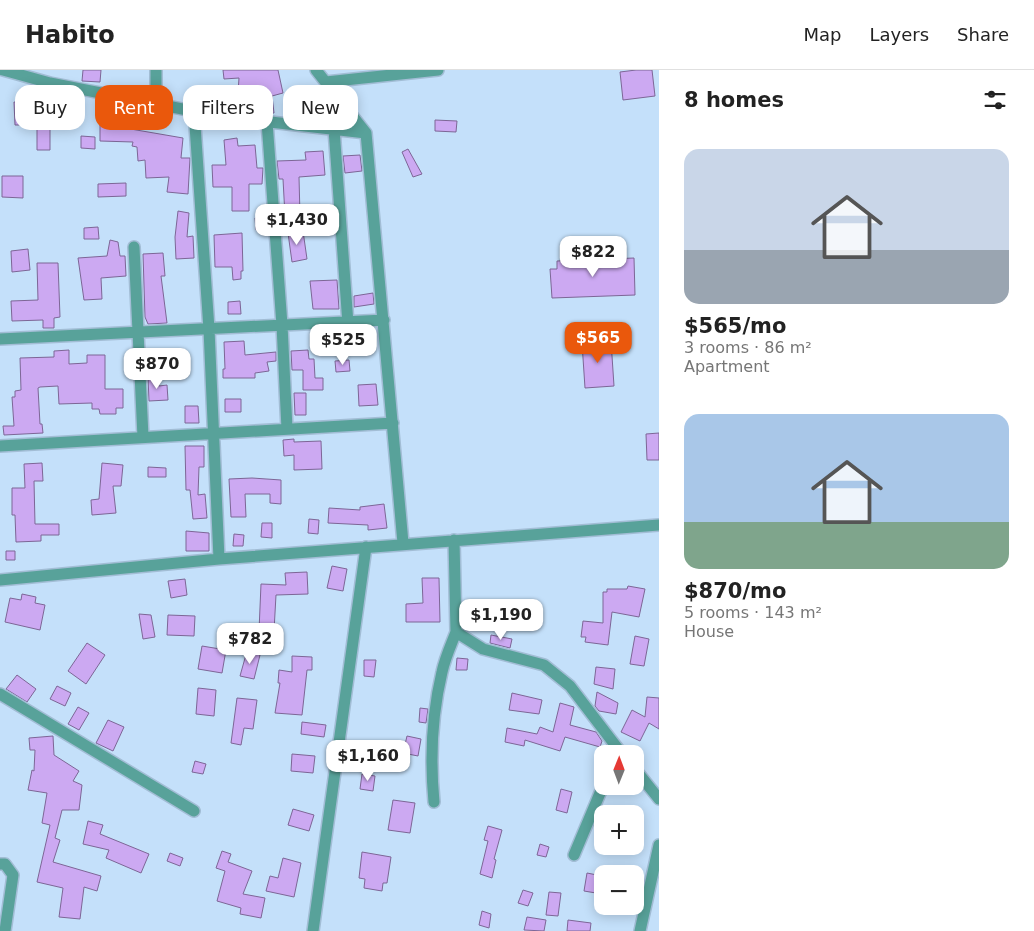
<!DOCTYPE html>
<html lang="en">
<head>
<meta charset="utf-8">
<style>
  :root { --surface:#fff; --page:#f6f6f6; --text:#222; --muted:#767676; --line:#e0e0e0; --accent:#ea580c }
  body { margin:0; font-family:"DejaVu Sans",sans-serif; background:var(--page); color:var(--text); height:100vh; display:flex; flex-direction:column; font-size:19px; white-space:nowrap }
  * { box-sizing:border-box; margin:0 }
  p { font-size:16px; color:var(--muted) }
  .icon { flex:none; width:28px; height:28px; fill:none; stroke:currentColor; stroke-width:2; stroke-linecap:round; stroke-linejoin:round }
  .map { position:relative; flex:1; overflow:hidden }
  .sheet { display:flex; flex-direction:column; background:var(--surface); width:375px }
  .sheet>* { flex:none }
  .hud { position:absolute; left:15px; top:15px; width:475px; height:45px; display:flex; gap:10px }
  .needle { width:32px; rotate:1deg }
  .fabs { position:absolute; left:594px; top:675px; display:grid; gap:10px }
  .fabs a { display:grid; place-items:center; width:50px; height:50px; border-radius:10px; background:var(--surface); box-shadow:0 2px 12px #0003; font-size:25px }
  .price { position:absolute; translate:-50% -42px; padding:0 11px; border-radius:10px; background:#fff; color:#222; font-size:16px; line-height:32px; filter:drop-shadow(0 1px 2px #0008) }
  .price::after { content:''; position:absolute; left:50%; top:30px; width:15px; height:11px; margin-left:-8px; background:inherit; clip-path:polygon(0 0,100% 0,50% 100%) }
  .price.selected { background:var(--accent); color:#fff }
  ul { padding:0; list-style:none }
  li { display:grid; align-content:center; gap:10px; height:265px; padding:0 25px }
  li span { display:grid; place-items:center; height:155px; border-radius:15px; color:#555 }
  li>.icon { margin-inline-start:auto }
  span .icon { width:90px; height:90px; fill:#fffc; stroke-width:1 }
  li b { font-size:21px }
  h2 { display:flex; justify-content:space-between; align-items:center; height:60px; padding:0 25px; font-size:21px }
  .tag { padding:0 18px; border-radius:15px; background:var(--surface); box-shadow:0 2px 12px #0003; font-size:18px; line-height:45px }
  .tag.selected { background:var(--accent); color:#fff }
  header { display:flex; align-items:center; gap:30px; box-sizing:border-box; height:70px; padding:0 25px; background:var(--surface); border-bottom:1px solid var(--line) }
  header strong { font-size:24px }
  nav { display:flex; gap:28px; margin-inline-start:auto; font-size:18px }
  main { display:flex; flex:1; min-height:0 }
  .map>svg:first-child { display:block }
  .building { fill:#cca9f2; stroke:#7d6696 }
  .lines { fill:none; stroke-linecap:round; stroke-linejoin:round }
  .minor-casing { stroke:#a2bdd5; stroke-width:14 }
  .minor { stroke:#58a29a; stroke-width:11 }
</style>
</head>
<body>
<header>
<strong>Habito</strong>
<nav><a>Map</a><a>Layers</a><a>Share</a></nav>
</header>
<main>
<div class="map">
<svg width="659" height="861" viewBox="0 0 659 861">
  <rect width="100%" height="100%" fill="#c4e0fa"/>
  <!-- building -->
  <path class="building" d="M83,0H101L100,12L82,11Z
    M223,0H278L283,23L272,26L274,43H261L259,26H254V24L238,23L239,8L224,9Z
    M636,0H652L655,26L623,30L620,2Z
    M37,20L52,21V30H83V49L50,48V80H37V55H15L14,32L37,34Z
    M314,27L320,43L302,48L297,33Z
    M109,44L120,45L119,57L183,68L181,88H190L188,124L167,122L169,107L146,108L145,90L138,91L137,77L132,76L133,72L100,71V55L108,56Z
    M435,50L457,51L456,62L435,61Z
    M81,66L95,67V79L81,78Z
    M237,68L238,76L255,75L257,98H263L262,114H249V141H232V117H213L212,95H226L224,70Z
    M408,79L422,104L413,107L402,82Z
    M323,81L325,105L299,107L300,146H285L283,109H279L277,91L306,90L305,82Z
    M360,85L362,101L345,103L343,86Z
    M2,106H23V128L2,127Z
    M126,113V126L98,127V114Z
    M178,141L189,143L187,167L193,166L194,188L176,189L175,167Z
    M255,148H266V160H256Z
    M98,157L99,169H84V158Z
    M303,161L307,189L292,192L288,163Z
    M242,163L243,201H241V209L233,210L232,197H215L214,165Z
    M110,170L118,172L120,186H125L126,206L101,208L102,229L84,230L78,188L107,186Z
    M28,179L30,200L12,202L11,181Z
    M163,183L165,206H161L167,253L148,254L145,247L143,184Z
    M634,188L635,225L552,228L550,199H557V191Z
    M37,193H58L60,247L54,248V258H43V250L12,251L11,231L38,230Z
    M337,210L339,239H313L310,211Z
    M373,223L374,234L354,237V226Z
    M240,231L241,244H228V232Z
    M244,271L245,285L276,282V291L267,292L269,301L255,303V308H223V299H225L224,272Z
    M611,271L614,316L585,318L582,273Z
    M69,280V294L87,293V285H105V319H123V338H116V344H100L99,339H92V333L59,334L58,316L40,317L38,318L40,354H42L43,363L4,365L3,356H14L12,327H15V321L21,320L20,288L54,287V281Z
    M308,280L309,289H314L315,308H323V320H303V300H292L291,281Z
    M349,290L350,301L336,302L335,291Z
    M157,306L159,316L167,315L168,330L149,331L148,307Z
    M376,314L378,335L359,336L358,315Z
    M294,323H306V345H295Z
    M225,329H241V342H225Z
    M185,336H198L199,353H185Z
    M659,363V390H647L646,364Z
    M294,369V372L321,371L322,399L294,400V385L284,386L283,370Z
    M185,376H204V397H199L198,425L205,424L207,448L193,449L190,420H186Z
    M42,393L43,411H34L35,454H59V465H41V471L16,472L15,445H12V418H25L24,394Z
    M102,393L123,395L121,416H113L116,443L92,445L91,430L99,429Z
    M148,397L166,398V407H148Z
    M252,408L281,410V434L270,433V424H245L246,447H231L229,409Z
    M384,434L387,458L368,460V455L328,453L329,438L360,440V437Z
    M309,449L319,450L318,464L308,463Z
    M262,453H272V468L261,467Z
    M186,461L209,463V481H186Z
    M234,464L244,465L243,476H233Z
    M6,481H15V490H6Z
    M332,496L347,499L343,521L327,518Z
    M307,502L308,524L276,525L274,561H259L261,514L286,515L285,503Z
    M422,508H439L440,552H406V534L423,533Z
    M185,509L187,525L171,528L168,511Z
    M628,516L645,519L639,547L612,542L608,575L585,572L586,567H581L583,551L603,553V522H607V519H627Z
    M22,524L36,527L35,533L45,535L40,560L5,552L10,528L21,530Z
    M489,539H500V550H489Z
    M139,544L151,545L155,567L143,569Z
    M168,545L195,546L194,566L167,565Z
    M491,565L512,569L510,578L490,573Z
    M635,566L649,569L644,596L630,594Z
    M87,573L105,585L86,614L68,601Z
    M202,576L226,580L222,603L198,599Z
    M247,581L260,585L254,609L240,606Z
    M292,586L312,587V600H307L302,645L275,643L280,613H278L279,600L292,602Z
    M457,588L468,589L467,600H456Z
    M364,590H376L374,607L364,606Z
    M596,597L615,599L613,619L594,614Z
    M17,605L36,619L27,632L6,619Z
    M57,616L71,623L65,636L50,629Z
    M198,618L216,620L214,646L196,644Z
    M597,622L618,633L616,644L599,641L595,636Z
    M512,623L542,630L539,644L509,640Z
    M647,627L659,628V659L649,653L640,671L621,662L632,640L645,647Z
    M237,628L257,630L253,659L244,658L241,675L231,673Z
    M560,633L574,637L570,655L596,662L602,671L600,677L565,667L560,681L525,670L524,676L505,672L507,658L537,664L540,657L553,662Z
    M78,637L89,643L79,660L68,654Z
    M420,638L428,639L426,653L419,652Z
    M108,650L124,657L113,681L96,673Z
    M302,652L326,655L324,667L301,664Z
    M53,666L54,685L79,701L73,711L82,715L79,740H62L55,768L60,770L53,792L101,806L97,821L84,817L80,849L59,847L63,818L37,812L50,755L42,753L47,723L28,720L32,700L34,701L35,680H30L29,668Z
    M407,666L421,669L418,686L403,683Z
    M292,684L315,686L313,703L291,701Z
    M195,691L206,694L203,704L192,702Z
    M362,704L375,706L373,721L360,719Z
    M561,719L572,722L567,743L556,740Z
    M393,730L415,733L410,763L388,760Z
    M293,739L314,745L309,761L288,755Z
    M88,751L103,755L100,764L149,784L141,803L106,788L109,780L83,774Z
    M488,756L502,760L494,789L496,790L492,808L480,804L488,771L484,770Z
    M540,774L549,777L546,787L537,785Z
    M222,781L231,784L228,792L252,801L243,824L265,828L261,848L240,844L241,838L217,831L225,801L216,798Z
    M362,782L391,787L387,813H383L382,821L364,818L365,809L359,808Z
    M170,783L183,788L180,796L167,791Z
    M283,788L301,793L294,827L266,821L270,806L278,808Z
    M587,803L602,806V824L584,821Z
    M523,820L533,823L528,836L518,833Z
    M549,822L561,823L558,846L546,845Z
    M482,841L491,844L489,858L479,855Z
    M527,847L546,850L544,861L524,860Z
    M568,850L591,853L590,861H567Z"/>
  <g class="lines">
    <defs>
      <path id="minor" d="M3,0L50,13L218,46L366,63
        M156,0V34
        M316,0L366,63L403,473
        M326,12L438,0
        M194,41L209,259L219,489
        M267,52L282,255L287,359
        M334,59L348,254
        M134,177L143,367
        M0,269L384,250
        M0,376L393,353
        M454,470L456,562L483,579L544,595L570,616L622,684
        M0,510L219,489L659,455
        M0,624L194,741
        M635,699L659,729
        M434,732C430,690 432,644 442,602C445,588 451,575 456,562
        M574,785L603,716
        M0,794H5L13,805L5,861
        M313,861L366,477
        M640,861L659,775"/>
    </defs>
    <!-- minor casing -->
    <use href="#minor" class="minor-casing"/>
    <!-- minor -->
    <use href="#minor" class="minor"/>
  </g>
</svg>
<div class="fabs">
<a><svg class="needle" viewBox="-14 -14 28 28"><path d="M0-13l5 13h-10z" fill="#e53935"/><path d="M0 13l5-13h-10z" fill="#767676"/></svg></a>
<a>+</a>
<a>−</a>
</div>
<b class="price" style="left:297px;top:176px">$1,430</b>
<b class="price" style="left:593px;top:208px">$822</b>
<b class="price selected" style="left:598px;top:294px">$565</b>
<b class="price" style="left:343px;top:296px">$525</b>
<b class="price" style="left:157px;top:320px">$870</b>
<b class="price" style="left:501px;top:571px">$1,190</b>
<b class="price" style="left:250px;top:595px">$782</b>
<b class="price" style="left:368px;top:712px">$1,160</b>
<div class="hud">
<a class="tag">Buy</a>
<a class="tag selected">Rent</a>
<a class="tag">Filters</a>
<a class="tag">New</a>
</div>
</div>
<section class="sheet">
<h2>8 homes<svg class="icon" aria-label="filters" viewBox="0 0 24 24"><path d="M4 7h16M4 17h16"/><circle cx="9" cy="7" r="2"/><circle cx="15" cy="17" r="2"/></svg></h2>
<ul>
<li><span style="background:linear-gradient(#c9d6e8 65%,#9aa5b1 0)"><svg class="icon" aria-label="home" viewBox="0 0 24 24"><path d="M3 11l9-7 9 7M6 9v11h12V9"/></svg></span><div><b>$565/mo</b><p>3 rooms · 86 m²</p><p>Apartment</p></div></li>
<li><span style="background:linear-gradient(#a9c7e8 70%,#7fa58c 0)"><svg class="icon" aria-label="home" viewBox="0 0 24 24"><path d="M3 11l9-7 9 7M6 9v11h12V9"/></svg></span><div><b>$870/mo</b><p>5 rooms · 143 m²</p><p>House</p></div></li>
</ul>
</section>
</main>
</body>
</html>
